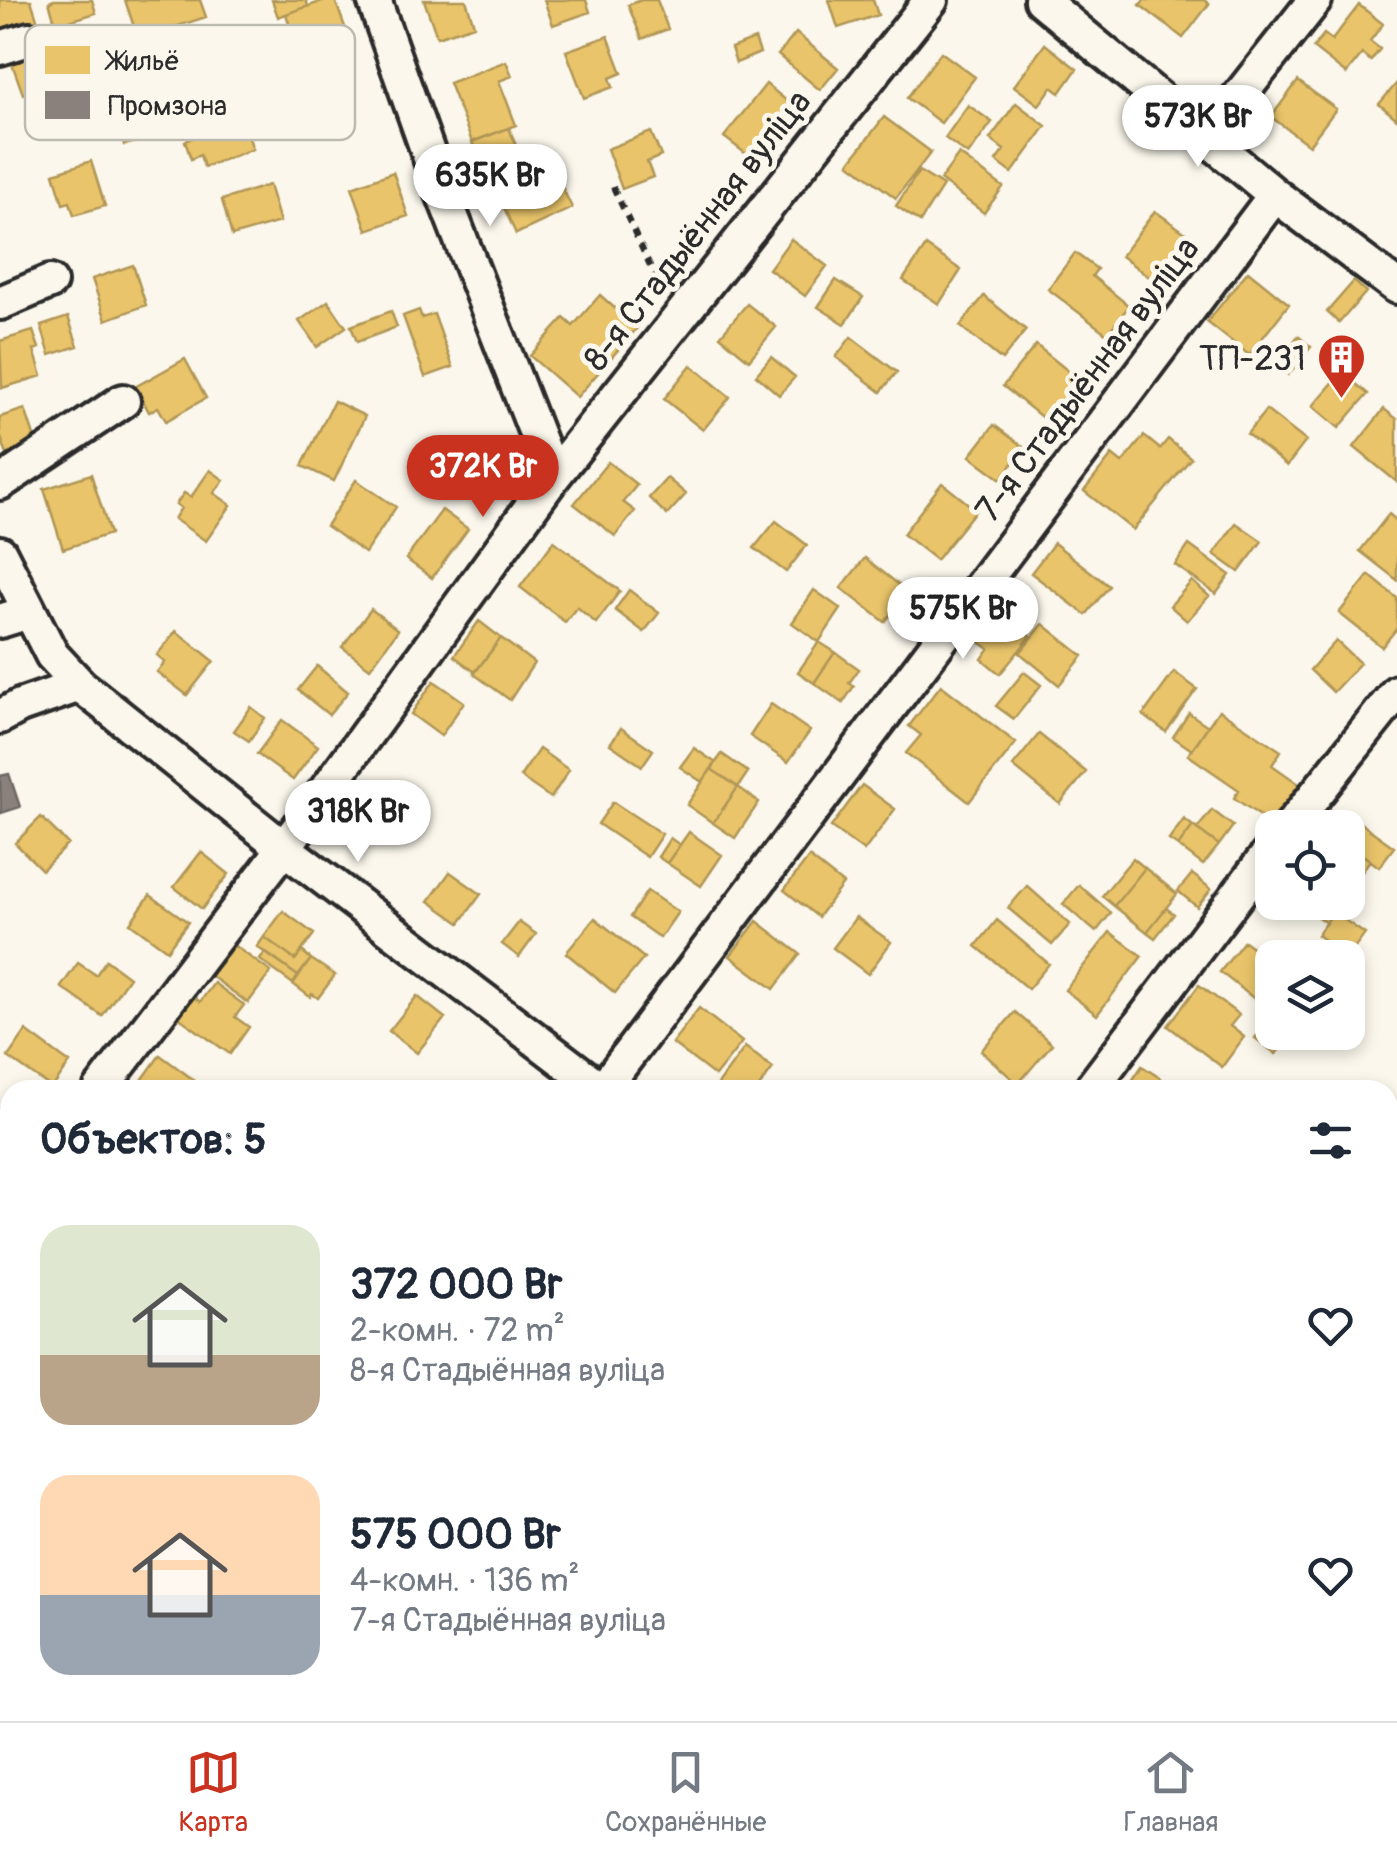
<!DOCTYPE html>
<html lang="ru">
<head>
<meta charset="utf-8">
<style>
  :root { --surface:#fff; --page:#f6f6f7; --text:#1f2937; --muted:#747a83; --line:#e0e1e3; --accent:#c8321e }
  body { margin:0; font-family:Pangolin,sans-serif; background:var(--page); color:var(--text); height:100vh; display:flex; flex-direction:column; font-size:38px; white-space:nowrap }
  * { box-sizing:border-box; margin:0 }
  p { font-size:32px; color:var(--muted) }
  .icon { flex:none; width:55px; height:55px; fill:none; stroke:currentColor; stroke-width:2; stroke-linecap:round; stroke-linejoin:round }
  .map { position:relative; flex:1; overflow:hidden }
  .sheet { position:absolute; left:0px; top:1080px; width:1398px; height:642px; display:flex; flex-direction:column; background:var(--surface); border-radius:30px 30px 0 0; box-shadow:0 5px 15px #0003 }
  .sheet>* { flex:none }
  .controls { position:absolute; left:1255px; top:810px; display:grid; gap:20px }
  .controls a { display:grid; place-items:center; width:110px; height:110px; border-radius:20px; background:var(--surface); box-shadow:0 5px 15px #0003; font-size:50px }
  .price { position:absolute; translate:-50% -85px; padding:0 22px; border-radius:35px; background:#fff; color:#222; font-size:32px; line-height:65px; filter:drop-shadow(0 2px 5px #0008) }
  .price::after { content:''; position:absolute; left:50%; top:60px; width:30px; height:22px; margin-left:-15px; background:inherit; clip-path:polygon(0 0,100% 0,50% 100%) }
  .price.active { background:var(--accent); color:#fff }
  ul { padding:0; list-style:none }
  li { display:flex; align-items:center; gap:30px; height:250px; padding:0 40px }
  li span { display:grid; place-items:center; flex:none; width:280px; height:200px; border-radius:30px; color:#555 }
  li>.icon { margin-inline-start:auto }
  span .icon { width:120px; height:120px; fill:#fffc; stroke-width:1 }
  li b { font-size:42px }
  h2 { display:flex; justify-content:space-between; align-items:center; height:120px; padding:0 40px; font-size:42px }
  .dock { display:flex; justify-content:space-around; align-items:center; height:140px; border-top:2px solid var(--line); background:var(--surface); font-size:28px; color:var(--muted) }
  .dock a { display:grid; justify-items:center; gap:5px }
  .dock .active { color:var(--accent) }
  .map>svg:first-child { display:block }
  .homes { fill:#e9c46a; stroke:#b09657; stroke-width:2.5 }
  .industry { fill:#8a817c; stroke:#6e6764; stroke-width:2.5 }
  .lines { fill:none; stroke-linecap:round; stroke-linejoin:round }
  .minor-casing { stroke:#2b2b2b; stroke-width:40 }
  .path { stroke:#2b2b2b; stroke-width:6; stroke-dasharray:8 8; stroke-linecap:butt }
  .minor { stroke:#fbf7ec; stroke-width:32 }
  .labels { text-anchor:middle; stroke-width:10; stroke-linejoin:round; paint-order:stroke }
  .street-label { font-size:35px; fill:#2b2b2b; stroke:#fbf7ec }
  .poi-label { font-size:35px; fill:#2b2b2b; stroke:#fbf7ec; text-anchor:end }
  .key { fill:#fbf7ec; stroke:#bdbab2; stroke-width:2.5 }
  .key-label { font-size:28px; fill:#2b2b2b }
</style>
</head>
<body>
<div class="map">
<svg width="1397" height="1721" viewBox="0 0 1397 1721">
  <rect width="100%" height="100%" fill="#fbf7ec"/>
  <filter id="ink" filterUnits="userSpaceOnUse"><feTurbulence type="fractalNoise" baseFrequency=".01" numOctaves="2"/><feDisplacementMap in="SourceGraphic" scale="20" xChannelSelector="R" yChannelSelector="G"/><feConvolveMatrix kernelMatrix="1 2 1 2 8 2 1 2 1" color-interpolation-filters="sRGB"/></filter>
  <g filter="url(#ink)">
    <!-- homes -->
    <path class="homes" d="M0,0H31L38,22L0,34Z
      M54,0H92L96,13L56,25L49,2Z
      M125,0H200L206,17L138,39Z
      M272,0H306L308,6L278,17Z
      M326,0H335L353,49L303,66L286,14Z
      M424,0H466L474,25L437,37Z
      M544,0H586L590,12L553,25Z
      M641,0H657L668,29L642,39L628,5Z
      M829,0H873L878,15L838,28Z
      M1144,0H1204L1209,4L1183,38L1140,5Z
      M1359,5L1383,24L1370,41L1380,49L1371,61L1362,54L1346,74L1313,48L1324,34L1332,40Z
      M796,33L838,68L820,90L778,55Z
      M608,36L622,73L610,78L613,87L584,98L566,51Z
      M755,39L760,53L736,63L731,48Z
      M55,42L70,83L60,86L59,81L23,94L10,58Z
      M1045,44L1077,69L1060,93L1052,87L1039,105L1014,86Z
      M941,52L975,77L941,123L907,98Z
      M506,61L512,76L499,81L516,125L472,142L449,83Z
      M1298,81L1336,109L1309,145L1271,117Z
      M1397,83V119L1379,104Z
      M766,84L799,111L758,163L724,137Z
      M1016,103L1046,126L1012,173L996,161L1004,150L990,139Z
      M125,104L136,142L124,145L122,137L113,140L104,110Z
      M968,105L992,122L968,155L945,138Z
      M238,107L253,149L204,167L200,155L191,159L185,141L194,137L190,125Z
      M884,117L931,152L896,198L849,163Z
      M509,128L521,157L483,172L472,142Z
      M651,132L661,156L647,162L653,177L622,189L607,149Z
      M959,154L1003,187L984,213L940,180Z
      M91,161L105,206L74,215L70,202L63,204L54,173Z
      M919,171L943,186L920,222L896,206Z
      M393,172L408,216L367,230L352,187Z
      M557,176L572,208L516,234L501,201Z
      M269,185L280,222L232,236L222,200Z
      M1155,211L1187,234L1152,279L1121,256Z
      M791,239L827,266L805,296L769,269Z
      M926,246L961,270L939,304L903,280Z
      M1075,253L1097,269L1092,276L1129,306L1107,334L1048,289Z
      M133,265L146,305L106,320L92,279Z
      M1248,271L1289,304L1249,355L1207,322Z
      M836,280L863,297L845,324L818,307Z
      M1354,281L1366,292L1339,323L1327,312Z
      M600,295L637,328L577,397L530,356L564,318L573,326Z
      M984,296L1026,330L1002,360L960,326Z
      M328,301L346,327L317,347L299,321Z
      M747,304L776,327L749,360L720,336Z
      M419,310L422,318L434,314L453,367L425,377L403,316Z
      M391,311L397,327L357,342L351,326Z
      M68,317L78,346L50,355L41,326Z
      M33,331L39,348L34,350L42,376L2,388L0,341Z
      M1298,336L1311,347L1288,375L1275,365Z
      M851,337L897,372L881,392L836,357Z
      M1036,345L1088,387L1055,428L1003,386Z
      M771,357L795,377L779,395L756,375Z
      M185,359L206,398L166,421L158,407L149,412L142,399L133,404L126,392Z
      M691,365L730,397L703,430L664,399Z
      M1342,372L1368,394L1339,428L1313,406Z
      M334,401L365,416L334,481L302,466Z
      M25,409L37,445L7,455L0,435V417Z
      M1384,409L1397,419V482L1354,447Z
      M1266,410L1306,441L1287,466L1247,434Z
      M994,425L1025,448L1001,479L970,456Z
      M1144,436L1160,449L1168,439L1191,458L1133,530L1084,491L1112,455L1122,463Z
      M608,462L637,485L623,502L635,511L615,536L574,504Z
      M210,470L224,480L214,493L231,505L206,541L174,519L181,508L176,504L184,493L191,497Z
      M91,474L110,534L63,549L44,489Z
      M667,478L686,494L667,515L649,498Z
      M356,480L396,507L365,553L326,526Z
      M942,483L976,510L936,560L903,534Z
      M442,510L468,529L432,578L406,559Z
      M1389,514L1397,521V580L1360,551Z
      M776,521L807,545L786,572L754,548Z
      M1236,523L1262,541L1239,572L1214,554Z
      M554,541L620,591L596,623L577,607L565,622L520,587Z
      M1054,543L1109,586L1086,615L1031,573Z
      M1189,545L1230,575L1216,594L1175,565Z
      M865,558L908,592L885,622L841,588Z
      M1369,575L1397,598V628L1382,647L1339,613Z
      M1192,581L1209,596L1187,621L1170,606Z
      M629,590L659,613L644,632L615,610Z
      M814,590L841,609L819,642L792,623Z
      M996,608L1031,636L1000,674L982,659L989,649L973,637Z
      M371,609L398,630L370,668L342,647Z
      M479,621L501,638L475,672L454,656Z
      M1043,624L1083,656L1059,685L1020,653Z
      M176,631L214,661L187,695L157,672L165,662L157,655Z
      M501,638L534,663L510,700L474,674Z
      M1336,641L1360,663L1333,692L1310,670Z
      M819,642L835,652L814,683L798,672Z
      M835,652L859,669L849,683L854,686L843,703L814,683Z
      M317,666L348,692L329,715L298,690Z
      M1024,672L1041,685L1014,719L996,706Z
      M1174,672L1197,689L1166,732L1143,715Z
      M434,681L464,702L441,736L411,714Z
      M941,685L1016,743L969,802L906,753L921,735L909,726Z
      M771,704L810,731L788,762L750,736Z
      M251,707L265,718L249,741L234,731Z
      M1219,710L1281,751L1272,765L1299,784L1272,824L1234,798L1239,790L1188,755Z
      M1189,713L1208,726L1192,750L1173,737Z
      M282,720L318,746L293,780L257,754Z
      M621,728L653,750L642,766L610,744Z
      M1039,734L1086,772L1060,804L1013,766Z
      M694,748L716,763L702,782L680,767Z
      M539,749L569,770L551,798L520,777Z
      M722,754L748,772L738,787L711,769Z
      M711,769L738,787L713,823L687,805Z
      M371,781L407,807L382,840L348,814Z
      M862,785L895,809L864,851L831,827Z
      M738,787L759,802L735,838L713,823Z
      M613,802L662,834L647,857L598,824Z
      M1212,810L1233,826L1219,845L1197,829Z
      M41,817L68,844L42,870L15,843Z
      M1352,817L1394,847L1379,867L1348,844V828H1344Z
      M1184,819L1193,826L1178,846L1169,840Z
      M1193,826L1219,845L1203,865L1178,846Z
      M689,832L722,855L701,886L667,863Z
      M670,838L680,845L667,863L658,857Z
      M1348,844L1370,860L1348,892Z
      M201,852L229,874L202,909L174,887Z
      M809,857L843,884L818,917L784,890Z
      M1133,858L1145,868L1114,906L1102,896Z
      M1145,868L1177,894L1147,932L1114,906Z
      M450,872L481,894L460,923L429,901Z
      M1192,874L1211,889L1197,907L1178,891Z
      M1079,885L1111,913L1096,932L1063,904Z
      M1027,886L1070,924L1052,945L1008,908Z
      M647,891L678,912L660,938L630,917Z
      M150,895L188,922L167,950L130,923Z
      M1297,902H1321L1333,912L1326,923Z
      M1166,908L1174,914L1155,938L1147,932Z
      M283,911L314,934L295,960L264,937Z
      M1333,912L1365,934L1348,957L1317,935Z
      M856,917L891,942L868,974L833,948Z
      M595,918L644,958L615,993L566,953Z
      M997,920L1049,964L1028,989L976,946Z
      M757,921L800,954L774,989L730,956Z
      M519,922L536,934L519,957L502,944Z
      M1110,932L1142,956L1097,1015L1065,990Z
      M264,937L295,960L302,951L311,959L298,976L257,947Z
      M1244,941L1272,961L1270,1011L1220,972Z
      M229,942L271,972L248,1003L207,973Z
      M265,952L298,976L293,984L260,960Z
      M311,959L335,975L318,998L312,994L310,997L293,984Z
      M106,960L129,977L102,1016L61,987L78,963L96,975Z
      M214,983L244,1005L235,1017L249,1027L230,1054L178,1017L193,996L200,1002Z
      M1199,985L1239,1015L1230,1026L1244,1037L1222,1067L1168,1026Z
      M417,996L445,1018L417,1053L389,1031Z
      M699,1008L742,1042L715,1076L672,1043Z
      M1015,1012L1052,1044L1018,1084L981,1051Z
      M1269,1020L1272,1022V1032L1290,1035L1276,1054L1255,1038Z
      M26,1031L70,1063L52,1088L8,1057Z
      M745,1047L773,1068L757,1090H714Z
      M160,1055L194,1080L186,1090H135Z
      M1142,1066L1178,1090H1126Z
      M0,1109L10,1117V1141L0,1155Z
      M1388,1200L1397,1207V1244L1389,1255Z
      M7,1292L10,1319L1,1331L0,1299Z
      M1397,1403V1448L1388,1441V1416Z
      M1397,1528V1577L1388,1570V1540Z
      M990,1712H1020L1031,1721H983Z
      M1200,1712H1244L1238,1721H1212Z"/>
    <!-- industry -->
    <path class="industry" d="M9,774L20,807L1,813L0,776Z"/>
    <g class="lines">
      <defs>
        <path id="minor" d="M374,0L440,186L553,477
          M1041,0L1275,195L1397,287
          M0,48L29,39
          M1207,137L1315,0
          M0,303L50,282
          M0,483L123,401
          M0,553L52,655L80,685L284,848L602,1090
          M0,621L29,612
          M0,717L20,706L80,685
          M1289,828L1397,692
          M100,1090L284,848L553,477L931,0
          M602,1090L1275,195
          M1090,1090L1272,849
          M0,1222L10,1209
          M1388,1355L1397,1342
          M1388,1678L1397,1685
          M116,1721L122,1712
          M605,1721L611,1712
          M1114,1721L1120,1712"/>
      </defs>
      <!-- minor casing -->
      <use href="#minor" class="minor-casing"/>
      <!-- path -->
      <path class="path" d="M613,187L662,291"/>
      <!-- minor -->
      <use href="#minor" class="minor"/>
    </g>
  </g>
  <!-- icons -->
  <defs>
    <symbol id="building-pin" viewBox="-11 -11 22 30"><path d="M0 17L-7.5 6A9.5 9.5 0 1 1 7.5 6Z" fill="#c8321e" stroke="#fbf7ec"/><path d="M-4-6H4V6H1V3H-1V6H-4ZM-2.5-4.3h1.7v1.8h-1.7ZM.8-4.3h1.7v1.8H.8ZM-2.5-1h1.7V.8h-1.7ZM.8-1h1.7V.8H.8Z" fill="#fff"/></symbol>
  </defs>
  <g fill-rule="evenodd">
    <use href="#building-pin" x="1314" y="330" width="55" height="75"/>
  </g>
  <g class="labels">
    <!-- street labels -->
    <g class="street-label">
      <text transform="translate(697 230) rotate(-52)" y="12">8-я Стадыённая вуліца</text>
      <text transform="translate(1087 379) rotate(-53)" y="12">7-я Стадыённая вуліца</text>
    </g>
    <!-- poi labels -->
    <g class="poi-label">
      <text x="1306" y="370">ТП-231</text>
    </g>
  </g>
  <!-- legend -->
  <rect x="25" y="25" width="330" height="115" rx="15" class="key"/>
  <rect x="45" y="46" width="45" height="28" fill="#e9c46a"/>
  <rect x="45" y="91" width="45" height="28" fill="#8a817c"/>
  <g class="key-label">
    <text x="108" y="70">Жильё</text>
    <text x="108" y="115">Промзона</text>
  </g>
</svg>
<div class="controls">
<a><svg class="icon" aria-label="locate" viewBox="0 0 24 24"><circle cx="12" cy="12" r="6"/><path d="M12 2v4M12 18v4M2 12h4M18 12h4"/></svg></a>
<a><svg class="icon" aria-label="layers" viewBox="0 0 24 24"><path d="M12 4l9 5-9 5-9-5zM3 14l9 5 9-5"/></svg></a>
</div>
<b class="price" style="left:1198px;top:170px">573K Br</b>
<b class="price" style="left:490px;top:229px">635K Br</b>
<b class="price active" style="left:483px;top:520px">372K Br</b>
<b class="price" style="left:963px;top:662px">575K Br</b>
<b class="price" style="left:358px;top:865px">318K Br</b>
<section class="sheet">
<h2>Объектов: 5<svg class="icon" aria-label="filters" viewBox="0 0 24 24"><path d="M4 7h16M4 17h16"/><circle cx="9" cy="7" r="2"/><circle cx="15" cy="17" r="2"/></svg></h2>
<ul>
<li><span style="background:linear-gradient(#dfe7d0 65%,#b9a48a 0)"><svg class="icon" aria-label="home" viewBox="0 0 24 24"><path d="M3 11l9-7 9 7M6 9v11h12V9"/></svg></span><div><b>372 000 Br</b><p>2-комн. · 72 m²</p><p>8-я Стадыённая вуліца</p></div><svg class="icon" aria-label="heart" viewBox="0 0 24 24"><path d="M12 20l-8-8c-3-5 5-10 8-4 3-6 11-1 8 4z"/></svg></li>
<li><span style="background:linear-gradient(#ffd9b3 60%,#9aa5b1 0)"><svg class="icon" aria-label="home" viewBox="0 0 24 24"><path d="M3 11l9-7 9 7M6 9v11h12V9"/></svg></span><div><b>575 000 Br</b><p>4-комн. · 136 m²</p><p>7-я Стадыённая вуліца</p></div><svg class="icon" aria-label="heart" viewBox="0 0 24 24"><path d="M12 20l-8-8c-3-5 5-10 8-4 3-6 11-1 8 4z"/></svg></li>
</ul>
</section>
</div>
<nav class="dock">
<a class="active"><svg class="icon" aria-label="map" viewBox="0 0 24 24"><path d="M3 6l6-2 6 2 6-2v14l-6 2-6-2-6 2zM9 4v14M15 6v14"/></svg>Карта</a>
<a><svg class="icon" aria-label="saved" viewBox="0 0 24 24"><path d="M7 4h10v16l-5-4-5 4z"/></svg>Сохранённые</a>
<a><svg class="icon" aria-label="home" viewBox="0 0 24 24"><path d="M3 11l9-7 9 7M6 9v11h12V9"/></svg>Главная</a>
</nav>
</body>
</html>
